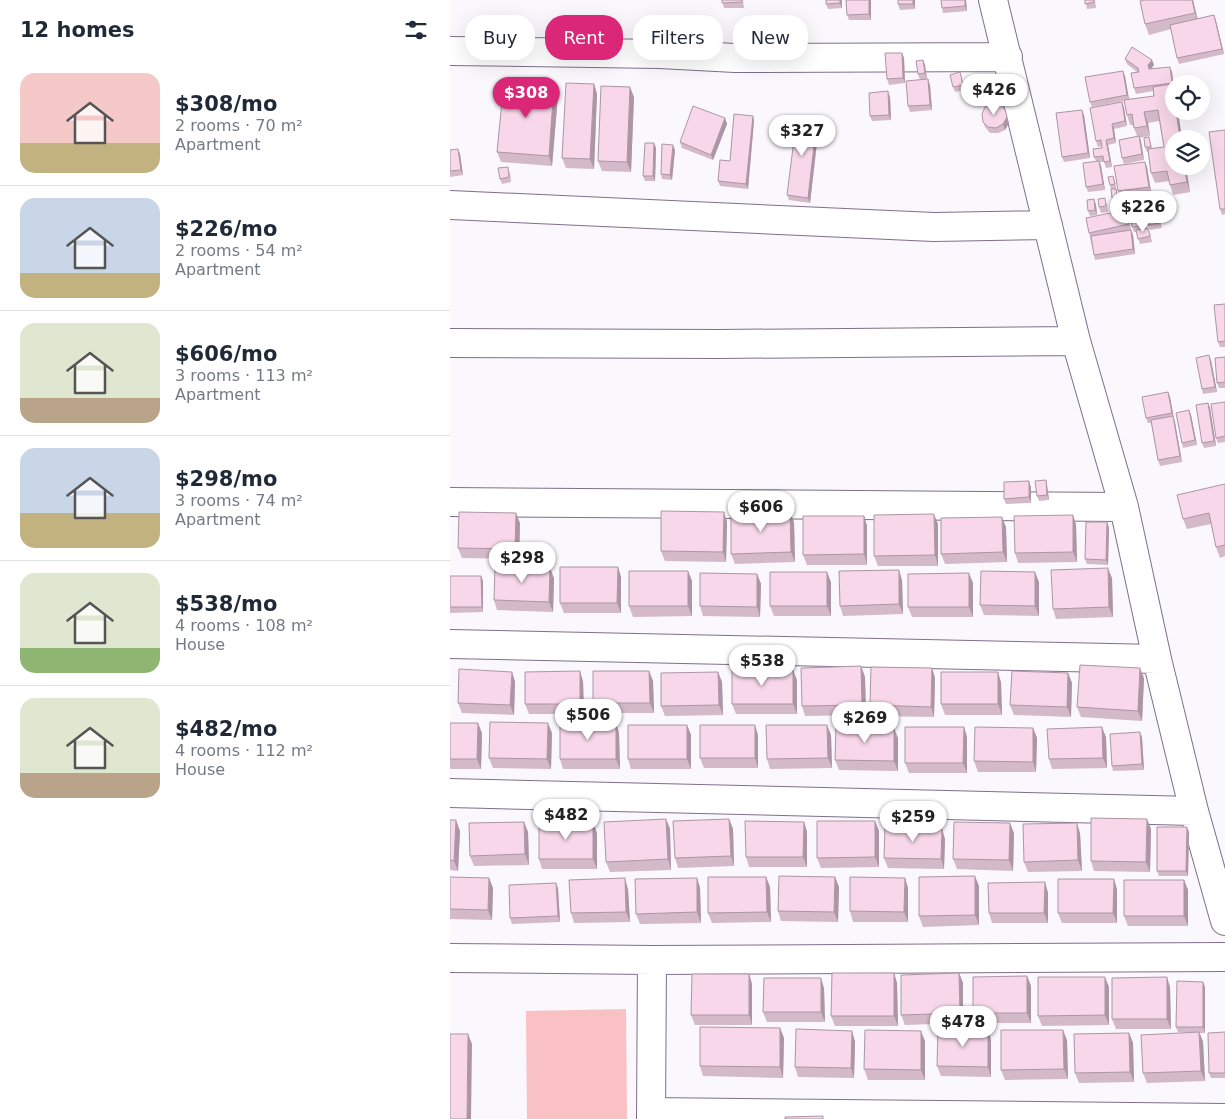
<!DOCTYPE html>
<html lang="en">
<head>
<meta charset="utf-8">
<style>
  :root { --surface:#fff; --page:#f2f2f3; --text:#1f2937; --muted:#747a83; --line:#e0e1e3; --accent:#db2777 }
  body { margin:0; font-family:"DejaVu Sans",sans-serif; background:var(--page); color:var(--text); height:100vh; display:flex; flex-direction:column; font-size:19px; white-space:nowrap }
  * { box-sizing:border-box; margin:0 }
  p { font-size:16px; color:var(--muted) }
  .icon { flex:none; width:28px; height:28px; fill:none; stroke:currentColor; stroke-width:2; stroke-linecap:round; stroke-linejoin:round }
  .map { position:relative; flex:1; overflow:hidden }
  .drawer { display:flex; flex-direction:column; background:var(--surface); width:450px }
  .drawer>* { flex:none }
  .banner { position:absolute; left:15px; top:15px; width:475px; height:45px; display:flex; gap:10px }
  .fabs { position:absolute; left:715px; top:75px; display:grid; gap:10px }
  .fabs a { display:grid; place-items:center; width:45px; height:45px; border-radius:50%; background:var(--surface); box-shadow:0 5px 20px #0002; font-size:25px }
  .price { position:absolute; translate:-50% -42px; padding:0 11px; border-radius:18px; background:#fff; color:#222; font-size:16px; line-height:32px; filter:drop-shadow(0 1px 2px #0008) }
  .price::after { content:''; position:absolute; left:50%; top:30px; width:15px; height:11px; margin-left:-8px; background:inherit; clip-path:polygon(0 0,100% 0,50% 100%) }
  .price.on { background:var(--accent); color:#fff }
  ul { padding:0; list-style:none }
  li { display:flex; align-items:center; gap:15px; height:125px; padding:0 20px }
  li+li { border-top:1px solid var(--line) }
  li span { display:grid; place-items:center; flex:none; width:140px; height:100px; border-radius:15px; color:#555 }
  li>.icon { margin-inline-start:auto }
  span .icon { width:60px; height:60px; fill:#fffc; stroke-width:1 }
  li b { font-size:21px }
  h2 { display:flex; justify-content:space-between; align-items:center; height:60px; padding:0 20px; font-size:21px }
  .pill { padding:0 18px; border-radius:20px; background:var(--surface); box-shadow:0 5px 20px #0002; font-size:18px; line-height:45px }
  .pill.on { background:var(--accent); color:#fff }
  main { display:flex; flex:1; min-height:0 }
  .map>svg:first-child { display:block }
  .pitch { fill:#fac1c4 }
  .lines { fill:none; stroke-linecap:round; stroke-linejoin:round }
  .street-casing { stroke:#7f6f8c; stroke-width:30 }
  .street { stroke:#fff; stroke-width:28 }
  .wall { fill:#d4b9c8 }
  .shaded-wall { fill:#ad96a3 }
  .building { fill:#f7d7e9; stroke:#ad96a3 }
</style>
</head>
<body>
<main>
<section class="drawer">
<h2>12 homes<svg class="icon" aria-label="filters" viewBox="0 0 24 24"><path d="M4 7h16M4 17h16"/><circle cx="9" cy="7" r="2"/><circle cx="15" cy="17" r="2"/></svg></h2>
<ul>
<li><span style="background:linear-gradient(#f6c9c9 70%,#c2b280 0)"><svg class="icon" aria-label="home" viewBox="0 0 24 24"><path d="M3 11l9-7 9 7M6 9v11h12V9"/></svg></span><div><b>$308/mo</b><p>2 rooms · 70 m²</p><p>Apartment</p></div></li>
<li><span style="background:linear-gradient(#c9d6e8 75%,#c2b280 0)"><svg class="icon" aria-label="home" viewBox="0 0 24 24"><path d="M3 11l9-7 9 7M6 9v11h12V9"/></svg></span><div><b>$226/mo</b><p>2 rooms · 54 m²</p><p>Apartment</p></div></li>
<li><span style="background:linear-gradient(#dfe7d0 75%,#b9a48a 0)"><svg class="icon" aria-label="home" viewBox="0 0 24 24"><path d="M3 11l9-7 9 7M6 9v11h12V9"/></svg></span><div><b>$606/mo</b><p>3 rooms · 113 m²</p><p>Apartment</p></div></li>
<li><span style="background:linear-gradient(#c9d6e8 65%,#c2b280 0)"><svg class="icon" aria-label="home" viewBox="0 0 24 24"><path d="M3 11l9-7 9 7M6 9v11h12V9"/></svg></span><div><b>$298/mo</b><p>3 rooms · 74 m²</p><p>Apartment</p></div></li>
<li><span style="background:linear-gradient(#dfe7d0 75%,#8fb573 0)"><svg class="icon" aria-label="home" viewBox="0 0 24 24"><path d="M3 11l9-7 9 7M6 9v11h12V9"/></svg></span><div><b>$538/mo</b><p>4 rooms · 108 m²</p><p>House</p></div></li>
<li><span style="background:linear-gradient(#dfe7d0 75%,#b9a48a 0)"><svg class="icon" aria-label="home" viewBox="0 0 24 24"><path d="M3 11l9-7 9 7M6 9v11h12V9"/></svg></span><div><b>$482/mo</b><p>4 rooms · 112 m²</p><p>House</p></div></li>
</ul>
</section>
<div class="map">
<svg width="775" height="1119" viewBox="0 0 775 1119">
  <rect width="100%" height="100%" fill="#faf7fd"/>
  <!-- pitch -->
  <path class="pitch" d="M176,1009L177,1119H77L76,1011Z"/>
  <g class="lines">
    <defs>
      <path id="street" d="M543,0L626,341L674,507L707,659L744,811L775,921
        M0,51L210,54L285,58L558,57
        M0,205L484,227L598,225
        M0,343L269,344L626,341
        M0,502L674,507
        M0,644L707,659
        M0,793L744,811
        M0,958L202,960L775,957
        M201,1112L775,1118
        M201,1119L202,960"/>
    </defs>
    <!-- street casing -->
    <use href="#street" class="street-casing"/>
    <!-- street -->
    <use href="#street" class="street"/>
  </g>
  <!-- wall -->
  <path class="wall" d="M272,0H293L294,8H274Z
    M376,0H392V8L378,9L376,4Z
    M396,0H421V20H399L397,15Z
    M448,0H465V9L450,10L448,4Z
    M516,0L517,11L493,13L492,8Z
    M635,0H645L646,8L637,9Z
    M743,0L748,19L764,15L766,21L774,54L729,64L727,58L721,29L699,35L695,24Z
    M452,53L454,58L455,83L439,85L437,79Z
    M675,59L702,60L704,65L701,69L722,72L724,87V111H728L732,139H724V166H746L747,172L737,173L740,192L723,195L719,181L705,183L701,173L698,152H697L695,147L699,137L702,148L714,147L709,121L698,123L700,136L690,138L694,160L674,164L672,158L687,136L683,125H680L677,115L674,101L642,107L640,102L675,76L679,99L704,96L703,91L686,94L684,88L687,72L677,64Z
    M473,60L475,65L477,79L470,80L468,74Z
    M510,72L515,90L505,92L503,87Z
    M144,84L147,94L144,169L116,168L112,158Z
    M104,85L108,95L102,166L51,162L47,152Z
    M480,85L482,110L460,112L458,106Z
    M184,97L181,172L152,171L148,161Z
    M440,97L441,120L422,121L420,116Z
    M672,102L674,108L677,126L664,129L666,143L658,145L662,167L656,168L654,162H650L651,166L655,190L638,192L636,187L646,161L644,157L652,148V146L648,147L646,141Z
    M555,110L559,123L555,130L548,133H540L535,127L533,122Z
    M634,115L640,158L614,162L612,157Z
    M303,116L304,121L298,189L270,186L268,181L280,161Z
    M275,118L277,124L263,160L232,148L230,142Z
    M367,119L369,125L360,203L339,200L337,195Z
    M775,130V214L772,215L770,209Z
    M204,143L206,148L205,181H195L193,176Z
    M0,150L10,154L13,175L0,177Z
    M225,150L222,180L212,179L211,174Z
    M697,167L701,192L670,197L668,191Z
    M60,172L61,182L52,184L50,179Z
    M663,176L665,182L669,202L664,203L660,185Z
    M644,199L646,205L647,215L640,216L638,211Z
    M657,203L658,212L651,213L649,207Z
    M675,203L697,216L691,222L677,209Z
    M712,203L715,215L709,216L712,228L700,230L698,225L705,217L703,212Z
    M675,210L683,235L685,254L645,260L644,255L639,233Z
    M690,225V229L700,233L702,242L690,244L686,232H684L682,227Z
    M775,304V347H770L768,342Z
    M775,357V388H769L767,383Z
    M761,360L767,392L753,394L752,389Z
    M718,392L720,397L732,462L710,466L708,460L701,423H698L696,418Z
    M775,402V442L768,443L766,438Z
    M758,403L760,408L766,446L754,448L752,443Z
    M739,410L741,415L747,445L733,448L732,443Z
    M596,480L597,485L599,500L589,501L587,496Z
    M775,484V556L770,558L766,547L761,524L737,529L733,519Z
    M581,487V503L556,504L554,499Z
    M274,512L277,522L276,562L215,561L211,551Z
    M623,515L626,525L627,562L568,563L565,553Z
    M414,516L417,526V565H357L353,555Z
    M344,522L345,562L285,564L281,554Z
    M657,522L659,528L658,565L637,564L635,559Z
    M70,523L69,559L12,558L8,548Z
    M488,524V566H428L424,556Z
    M556,527L557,562L495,564L491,554Z
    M168,567L171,577V613H114L110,603Z
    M238,571L242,581V616L183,617L179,606Z
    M307,574L311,584L310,617L253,616L250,606Z
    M0,576H31L33,581V612L0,613Z
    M104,578L103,612L47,610L44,600Z
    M662,578L663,617L606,619L603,609Z
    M452,580L453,614L393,616L390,606Z
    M381,582V616H324L320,606Z
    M589,582V616L534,615L530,605Z
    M523,583V617H462L458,607Z
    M411,666L415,677L416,715L355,716L352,706Z
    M482,668L485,678L484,717L424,716L420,705Z
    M199,671L203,681L204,713H147L143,703Z
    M62,672L65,682L64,715L12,713L8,703Z
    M268,672L272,682L273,715L215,716L211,706Z
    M618,673L622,683L621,717L564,715L560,705Z
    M694,678L692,721L631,717L627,707Z
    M347,680V714H286L282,704Z
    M133,681L134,714H79L75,704Z
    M551,682L552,715H495L491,704Z
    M0,723L32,733L31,769H0Z
    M166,723L169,733L170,769H113L110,759Z
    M237,725L241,735V769H181L178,759Z
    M377,725L381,735L382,768L320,769L317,759Z
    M514,727L517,737V773H459L455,763Z
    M583,728L587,738L586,772H528L524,761Z
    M102,733L101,769L43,768L39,758Z
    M308,735V768H254L250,758Z
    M656,737L657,768L602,769L599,759Z
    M692,737L694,770L663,771L662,766Z
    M448,738V771L389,770L385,760Z
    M216,819L220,829L221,870L160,872L156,862Z
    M279,819L283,829L284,866L228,868L225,858Z
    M0,820L10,831L8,871L0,870Z
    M425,821L429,831V867L371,868L367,858Z
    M74,822L78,832L79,865L24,866L20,856Z
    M354,822L357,832V867H299L296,857Z
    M492,829L495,839L494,869L438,868L434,858Z
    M701,829L700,872L644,871L641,861Z
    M739,832L738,876H709L707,871Z
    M147,833V869H92L89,859Z
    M564,833L563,871L507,869L503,859Z
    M630,833L632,871L578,872L574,862Z
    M0,877L39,878L43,888L42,920L0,919Z
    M316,877L320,887L321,922L262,923L258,913Z
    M385,877L389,887L388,922L331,921L328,911Z
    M247,878L250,888L251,923L190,924L186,914Z
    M455,878L458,888V922H403L400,911Z
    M734,880L738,890V926H678L674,916Z
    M595,882L598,893V923H542L539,913Z
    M529,886V925L473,927L469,916Z
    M108,888L110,922L62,924L60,918Z
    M178,889L180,922L124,923L121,913Z
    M667,889V923H612L608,913Z
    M444,973L447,983L448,1026H385L381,1016Z
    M509,973L513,983V1023L455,1025L451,1015Z
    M299,974L302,984V1025H245L241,1015Z
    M577,976L581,986V1023H526L523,1013Z
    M659,987V1025L592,1026L588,1016Z
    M720,987L721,1029H666L662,1019Z
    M755,987V1033H750L753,1042L755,1081L697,1083L693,1073L746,1033L728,1032L726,1027Z
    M374,988L375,1022H317L313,1012Z
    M330,1028L334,1038L333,1078L253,1076L250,1066Z
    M538,1030L541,1040V1077L491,1076L487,1066Z
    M775,1032V1078H761L759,1073Z
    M679,1033L683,1043L684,1082L629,1083L625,1073Z
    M617,1040L618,1079L555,1080L551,1070Z
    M405,1041L404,1078L348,1077L345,1067Z
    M475,1041V1080H418L414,1069Z"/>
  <!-- shaded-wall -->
  <path class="shaded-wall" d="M390,0H392V8L390,3Z
    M419,0H421V20L419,14Z
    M463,0H465V9L463,4Z
    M515,0H516L517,11L515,6Z
    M742,0H743L748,23L745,13Z
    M764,15L766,21L774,54L772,49Z
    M452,53L454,58L455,83L453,78Z
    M473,60L475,65L477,79L475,73Z
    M702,60L704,65L700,70L699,69L698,65Z
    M720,67L722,72L724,88L722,83Z
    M673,71L675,76L679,100L677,95Z
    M478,79L480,85L482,110L480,105Z
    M144,84L147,94L144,169L140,159Z
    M104,85L108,95L102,166L99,156Z
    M180,87L184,97L181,172L177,162Z
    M438,91L440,97L441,120L439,115Z
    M672,102L674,108L677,126L675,121Z
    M555,110L559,123L555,130L553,124Z
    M632,110L634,115L640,158L638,153Z
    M726,111H728L732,139H730Z
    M694,112L698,123L700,136L697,126Z
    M303,116L304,121L298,189L296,184Z
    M275,118L277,124L263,160L261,155Z
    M367,119L369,125L360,203L358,198Z
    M662,124L664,129L666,143L664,138Z
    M689,136L691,141L694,160L692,154Z
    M656,140L658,145L662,167L660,161Z
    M204,143L206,148L205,181L203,176Z
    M223,145L225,150L222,180L220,175Z
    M8,149L10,154L13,175L11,170Z
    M649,161L651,166L655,190L653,184Z
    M695,162L697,167L701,192L699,187Z
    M734,166L737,173L740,192L737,182Z
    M644,199L646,205L647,215L645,210Z
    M695,210L697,216L691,222L689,216Z
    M681,230L683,235L685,254L683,249Z
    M759,355L761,360L767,392L765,387Z
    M718,392L720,397L724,419L722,413Z
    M758,403L760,408L766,446L764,441Z
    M739,410L741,415L747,445L745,440Z
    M723,416L725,422L732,462L730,456Z
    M596,480L597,485L599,500L597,495Z
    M579,481L581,487V503L579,497Z
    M274,512L277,522L276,562L273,552Z
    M340,512L344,522L345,562L341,552Z
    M66,513L70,523L69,559L65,549Z
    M484,514L488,524V566L485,555Z
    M623,515L626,525L627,562L623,552Z
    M414,516L417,526V565L414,554Z
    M552,517L556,527L557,562L553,552Z
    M657,522L659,528L658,565L656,560Z
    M168,567L171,577V613L167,603Z
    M100,568L104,578L103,612L99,602Z
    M658,568L662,578L663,617L659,607Z
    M449,570L452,580L453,614L449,604Z
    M238,571L242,581V616L238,606Z
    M377,572L381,582V616L377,606Z
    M585,572L589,582V616L585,606Z
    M519,573L523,583V617L519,607Z
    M307,574L311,584L310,617L307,607Z
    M31,576L33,581V612L32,607Z
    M411,666L415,677L416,715L412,705Z
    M482,668L485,678L484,717L481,707Z
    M690,668L694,678L692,721L688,711Z
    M343,670L347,680V714L343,704Z
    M130,671L133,681L134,714L130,704Z
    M199,671L203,681L204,713L200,703Z
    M62,672L65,682L64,715L60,705Z
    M268,672L272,682L273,715L269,705Z
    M548,672L551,682L552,715L548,704Z
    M618,673L622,683L621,717L617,707Z
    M28,723L32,733L31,769L27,759Z
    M98,723L102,733L101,769L97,759Z
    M166,723L169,733L170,769L166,759Z
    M237,725L241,735V769L237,759Z
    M305,725L308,735V768L305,758Z
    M377,725L381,735L382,768L378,758Z
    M514,727L517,737V773L513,763Z
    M652,727L656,737L657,768L653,758Z
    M444,728L448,738V771L444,761Z
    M583,728L587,738L586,772L583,762Z
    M690,732L692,737L694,770L692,764Z
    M216,819L220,829L221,870L218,859Z
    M279,819L283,829L284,866L281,856Z
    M697,819L701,829L700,872L696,862Z
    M6,820L10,831L8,871L4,861Z
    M425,821L429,831V867L425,857Z
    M74,822L78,832L79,865L75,854Z
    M143,822L147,833V869L143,859Z
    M354,822L357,832V867L353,857Z
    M560,823L564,833L563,871L559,860Z
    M627,823L630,833L632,871L628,860Z
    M737,827L739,832L738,876L736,871Z
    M492,829L495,839L494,869L491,859Z
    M525,876L529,886V925L525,915Z
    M316,877L320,887L321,922L317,912Z
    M385,877L389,887L388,922L384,912Z
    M39,878L43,888L42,920L38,910Z
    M175,878L178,889L180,922L176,912Z
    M247,878L250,888L251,923L247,912Z
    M455,878L458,888V922L454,912Z
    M664,879L667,889V923L663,913Z
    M734,880L738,890V926L734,916Z
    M595,882L598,893V923L594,913Z
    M106,883L108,888L110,922L108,916Z
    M444,973L447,983L448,1026L444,1016Z
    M509,973L513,983V1023L510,1013Z
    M299,974L302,984V1025L299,1015Z
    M577,976L581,986V1023L577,1013Z
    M655,977L659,987V1025L655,1015Z
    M717,977L720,987L721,1029L717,1019Z
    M371,978L374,988L375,1022L371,1012Z
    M753,982L755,987V1033L753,1027Z
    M330,1028L334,1038L333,1078L330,1067Z
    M538,1030L541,1040V1077L538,1067Z
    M613,1030L617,1040L618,1079L614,1069Z
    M402,1031L405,1041L404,1078L401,1068Z
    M471,1031L475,1041V1080L471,1070Z
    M749,1032L753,1042L755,1081L751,1071Z
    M679,1033L683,1043L684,1082L680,1072Z
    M18,1034L22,1044L21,1119H17Z"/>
  <!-- building -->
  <path class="building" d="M272,0H292V2L272,3Z
    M376,0H390V3L376,4Z
    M396,0H419V14L397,15Z
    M448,0H463V4H448Z
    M491,0H515V6L492,8Z
    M635,0H644V2L635,4Z
    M694,0H742L745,13L695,24L690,1Z
    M764,15L772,49L727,58L720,25Z
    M682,47L702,60L698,65L699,69L720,67L722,83L684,88L681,73L689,72L688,68L675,59Z
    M435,53H452L453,78L437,79Z
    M473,60L475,73L468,74L466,61Z
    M673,71L677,95L640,102L635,77Z
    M510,72L513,85L503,87L500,75Z
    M478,79L480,105L458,106L456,81Z
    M54,81L104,85L99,156L47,152Z
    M116,83L144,84L140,159L112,158Z
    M722,84L724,97V111H726L730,139H724V166H734L737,182L720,185L717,171L701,173L698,149L714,147L708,110L694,112L697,126L684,128L682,114L677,115L674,100L704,96L703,87Z
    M151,86L180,87L177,162L148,161Z
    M438,91L439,115L420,116L419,93Z
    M672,102L675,121L662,124L664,138L656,140L660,161L654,162L653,156L644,157L643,149L652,148L651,140L646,141L640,108Z
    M542,103L550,104L555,110L557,117L553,124L546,128L538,127L533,122L532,114L535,107Z
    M243,106L275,118L261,155L230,142Z
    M632,110L638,153L612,157L606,113Z
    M284,114L303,116L296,184L268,181L270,160L280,161Z
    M347,116L367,119L358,198L337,195Z
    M775,130V209H770L759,132Z
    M689,136L692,154L672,158L669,140Z
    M699,137L701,147H695L694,138Z
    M195,143H204L203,176H193Z
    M212,144L223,145L220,175L211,174Z
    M8,149L11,170L0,171V150Z
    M649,161L653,184L636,187L633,163Z
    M695,162L699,187L668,191L664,166Z
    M58,167L59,177L50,179L48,168Z
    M663,176L665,184L660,185L658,177Z
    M661,189H666L667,197L662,198Z
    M682,197L695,210L689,216L675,203Z
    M655,198L656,206L649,207L648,199Z
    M644,199L645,210L638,211L637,200Z
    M712,203L713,209L703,212L702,205Z
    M675,210L679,224L639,233L636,218Z
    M709,216L710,223L698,225L697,218Z
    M688,219L689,226L682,227L681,220Z
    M698,228L700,236L688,239L686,230Z
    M681,230L683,249L644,255L641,236Z
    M775,304V341L768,342L764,305Z
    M759,355L765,387L752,389L746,358Z
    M775,357V382L767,383L765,358Z
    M718,392L722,413L696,418L692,397Z
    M775,402V436L766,438L761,404Z
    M758,403L764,441L752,443L746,405Z
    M739,410L745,440L732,443L726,413Z
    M723,416L730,456L708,460L701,420Z
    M596,480L597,495L587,496L585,481Z
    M579,481V497L554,499V482Z
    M775,484V545L766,547L759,513L733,519L727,495Z
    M211,511L274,512L273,552L211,551Z
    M9,512L66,513L65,549L8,548Z
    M340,512L341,552L281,554V513Z
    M484,514L485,555L424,556V515Z
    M623,515V552L565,553L564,516Z
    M353,516H414V554L353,555Z
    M552,517L553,552L491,554V518Z
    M636,522H657L656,560L635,559Z
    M45,566L100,568L99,602L44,600Z
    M110,567H168L167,603H110Z
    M658,568L659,607L603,609L601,570Z
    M449,570V604L390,606L389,571Z
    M179,571H238V606H179Z
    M531,571L585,572V606L530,605Z
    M320,572H377V606H320Z
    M250,573L307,574V607L250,606Z
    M519,573V607H458V574Z
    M0,576H31L32,607H0Z
    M630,665L690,668L688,711L627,707Z
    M411,666L412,705L352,706L351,668Z
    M421,667L482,668L481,707L420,705Z
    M9,669L62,672L60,705L8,703Z
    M282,670H343V704H282Z
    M130,671V704H75V672Z
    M143,671H199L200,703H143Z
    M562,671L618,673L617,707L560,705Z
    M268,672L269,705L211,706V673Z
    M491,672H548V704H491Z
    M40,722L98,723L97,759L39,758Z
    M0,723H28L27,759H0Z
    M166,723V759H110V724Z
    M178,725H237V759H178Z
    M250,725H305V758H250Z
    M316,725H377L378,758L317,759Z
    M386,726L444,728V761L385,760Z
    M455,727H514L513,763H455Z
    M525,727L583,728V762L524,761Z
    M652,727L653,758L599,759L597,729Z
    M690,732L692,764L662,766L660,734Z
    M641,818L697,819L696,862L641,861Z
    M216,819L218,859L156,862L154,822Z
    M279,819L281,856L225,858L223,821Z
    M0,820H6L4,861L0,860Z
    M295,821L354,822L353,857H296Z
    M367,821H425V857L367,858Z
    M74,822L75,854L20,856L19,823Z
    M143,822V859H89V823Z
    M504,822L560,823L559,860L503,859Z
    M627,823L628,860L574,862L573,824Z
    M435,827L492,829L491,859L434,858Z
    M707,827H737L736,871H707Z
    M329,876L385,877L384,912L328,911Z
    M525,876V915L469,916V877Z
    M0,877L39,878L38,910L0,909Z
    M258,877H316L317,912L258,913Z
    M400,877L455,878L454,912L400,911Z
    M175,878L176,912L121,913L119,880Z
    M247,878V912L186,914L185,879Z
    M608,879H664L663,913H608Z
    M674,880H734V916H674Z
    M595,882L594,913H539L538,883Z
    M106,883L108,916L60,918L59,885Z
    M382,973H444V1016H381Z
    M509,973L510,1013L451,1015V975Z
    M242,974H299V1015H241Z
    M577,976V1013H523V977Z
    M588,977H655V1015L588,1016Z
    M717,977V1019H662V978Z
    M314,978H371V1012H313Z
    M727,981L753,982V1027H726Z
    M250,1027L330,1028V1067L250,1066Z
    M346,1029L402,1031L401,1068L345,1067Z
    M488,1029L538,1030V1067L487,1066Z
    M415,1030L471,1031V1070L414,1069Z
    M551,1030H613L614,1069L551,1070Z
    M749,1032L751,1071L693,1073L691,1035Z
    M775,1032V1073H759L758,1033Z
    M679,1033L680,1072L625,1073L624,1034Z
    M0,1034H18L17,1119H0Z
    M373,1116V1119H335V1117Z"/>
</svg>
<div class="fabs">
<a><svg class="icon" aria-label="locate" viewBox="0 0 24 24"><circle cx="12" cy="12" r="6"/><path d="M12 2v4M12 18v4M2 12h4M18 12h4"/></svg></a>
<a><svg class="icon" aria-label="layers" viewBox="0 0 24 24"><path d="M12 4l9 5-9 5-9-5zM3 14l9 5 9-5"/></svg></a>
</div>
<b class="price" style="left:544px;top:116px">$426</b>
<b class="price on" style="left:76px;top:119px">$308</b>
<b class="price" style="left:352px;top:157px">$327</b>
<b class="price" style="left:693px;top:233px">$226</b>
<b class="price" style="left:311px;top:533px">$606</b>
<b class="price" style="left:72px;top:584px">$298</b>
<b class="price" style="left:312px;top:687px">$538</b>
<b class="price" style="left:138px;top:741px">$506</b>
<b class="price" style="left:415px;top:744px">$269</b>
<b class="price" style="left:116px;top:841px">$482</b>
<b class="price" style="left:463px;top:843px">$259</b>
<b class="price" style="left:513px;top:1048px">$478</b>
<div class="banner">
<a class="pill">Buy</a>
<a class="pill on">Rent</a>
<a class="pill">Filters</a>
<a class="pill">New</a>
</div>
</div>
</main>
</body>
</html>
